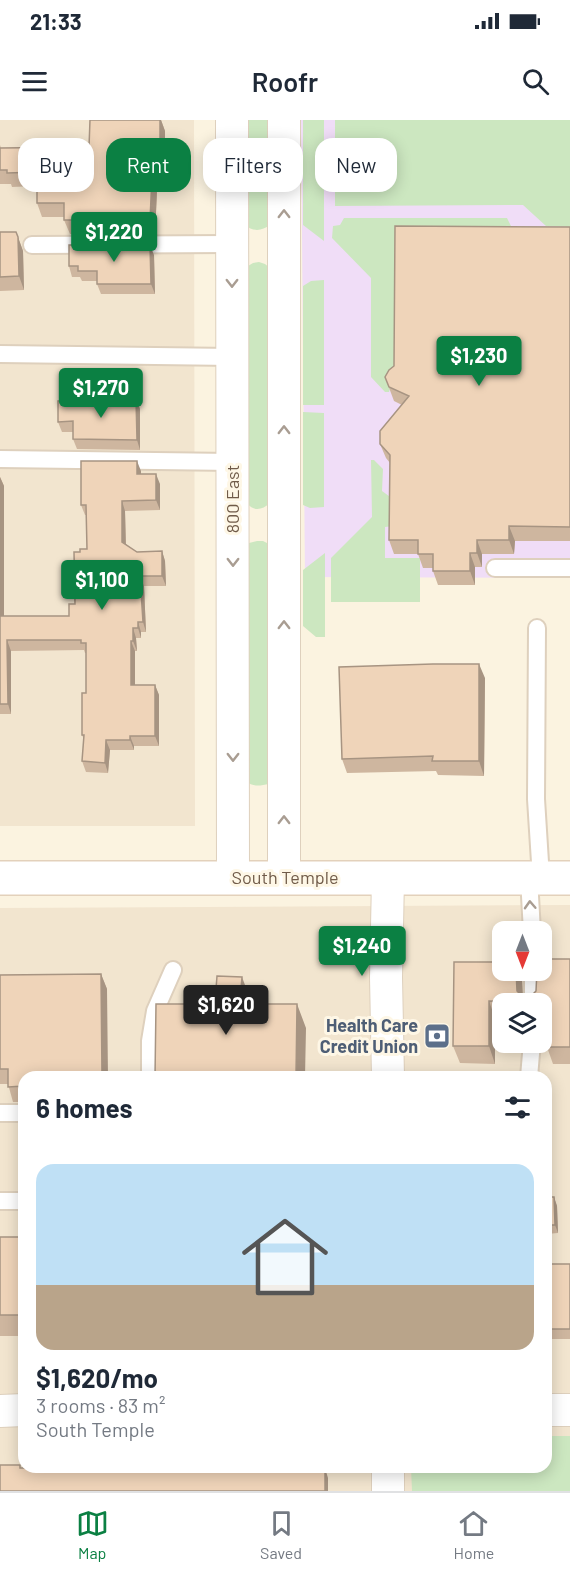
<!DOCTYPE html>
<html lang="en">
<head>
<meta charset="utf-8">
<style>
  :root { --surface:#fff; --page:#f2f2f3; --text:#1f2937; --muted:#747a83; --line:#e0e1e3; --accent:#0b8043 }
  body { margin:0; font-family:Barlow,sans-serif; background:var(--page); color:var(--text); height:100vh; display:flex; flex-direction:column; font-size:22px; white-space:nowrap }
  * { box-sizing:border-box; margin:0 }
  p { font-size:20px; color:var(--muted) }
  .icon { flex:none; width:33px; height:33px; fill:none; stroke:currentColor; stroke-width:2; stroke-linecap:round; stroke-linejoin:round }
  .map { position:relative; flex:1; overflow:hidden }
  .panel { position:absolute; left:18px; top:951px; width:534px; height:402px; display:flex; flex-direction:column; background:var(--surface); border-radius:18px; box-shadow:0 3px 15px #0003 }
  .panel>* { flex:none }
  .top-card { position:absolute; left:18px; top:18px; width:534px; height:54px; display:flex; gap:12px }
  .needle { width:39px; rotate:180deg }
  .buttons { position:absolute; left:492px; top:801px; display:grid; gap:12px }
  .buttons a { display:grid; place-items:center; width:60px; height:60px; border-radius:12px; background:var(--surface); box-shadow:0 3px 15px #0003; font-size:30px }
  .price { position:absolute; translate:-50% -51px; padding:0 14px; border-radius:6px; background:var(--accent); color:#fff; font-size:20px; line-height:39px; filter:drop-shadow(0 2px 3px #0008) }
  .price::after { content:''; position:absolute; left:50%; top:36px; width:18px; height:14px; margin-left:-9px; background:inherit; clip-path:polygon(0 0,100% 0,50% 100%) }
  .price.selected { background:#222; color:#fff }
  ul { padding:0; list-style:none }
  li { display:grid; align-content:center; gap:12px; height:318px; padding:0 18px }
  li+li { border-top:2px solid var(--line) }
  li span { display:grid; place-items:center; height:186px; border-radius:18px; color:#555 }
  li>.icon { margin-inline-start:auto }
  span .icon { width:108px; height:108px; fill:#fffc; stroke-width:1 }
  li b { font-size:26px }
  h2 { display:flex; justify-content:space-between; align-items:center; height:72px; padding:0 18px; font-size:26px }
  .tag { padding:0 21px; border-radius:18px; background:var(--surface); box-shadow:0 3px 15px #0003; font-size:21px; line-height:54px }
  .tag.selected { background:var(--accent); color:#fff }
  .status { display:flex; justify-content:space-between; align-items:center; height:42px; padding:0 30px; background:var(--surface); direction:ltr }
  .status svg { height:16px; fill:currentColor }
  header { display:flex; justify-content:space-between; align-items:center; height:78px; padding:0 18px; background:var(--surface); font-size:27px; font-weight:600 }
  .tabs { display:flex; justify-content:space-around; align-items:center; height:84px; border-top:2px solid var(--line); background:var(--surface); font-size:16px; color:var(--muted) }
  .tabs a { display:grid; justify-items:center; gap:3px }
  .tabs .selected { color:var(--accent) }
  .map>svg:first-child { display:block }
  .residential { fill:#f2e5cf; fill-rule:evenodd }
  .education { fill:#f0ddf7 }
  .green { fill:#cce7c0 }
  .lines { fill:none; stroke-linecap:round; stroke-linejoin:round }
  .service-casing { stroke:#ded0bd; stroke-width:20 }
  .minor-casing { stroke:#ded0bd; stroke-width:34 }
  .secondary-casing { stroke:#e3d1bb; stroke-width:36 }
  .service { stroke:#fff; stroke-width:16 }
  .minor { stroke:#fff; stroke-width:32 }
  .secondary { stroke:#fff; stroke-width:33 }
  .wall { fill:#ceb69f }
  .shaded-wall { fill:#a79482 }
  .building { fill:#efd4b9; stroke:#a79482; stroke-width:1.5 }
  .oneway { stroke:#a99d92 }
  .labels { text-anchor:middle; stroke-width:6; stroke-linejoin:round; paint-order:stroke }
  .street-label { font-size:18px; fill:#705b49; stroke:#fef7e6 }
  .service-label { font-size:18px; font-weight:bold; fill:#4e5e75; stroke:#fef7e6; text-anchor:end }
</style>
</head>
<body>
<div class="status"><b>21:33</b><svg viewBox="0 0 49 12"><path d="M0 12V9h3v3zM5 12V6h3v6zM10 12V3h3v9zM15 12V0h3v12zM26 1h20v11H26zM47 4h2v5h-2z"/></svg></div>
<header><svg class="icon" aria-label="menu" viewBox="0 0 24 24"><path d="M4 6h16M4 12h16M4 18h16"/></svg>Roofr<svg class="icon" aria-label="search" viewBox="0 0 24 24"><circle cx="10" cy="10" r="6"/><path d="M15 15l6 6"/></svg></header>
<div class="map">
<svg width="570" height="1371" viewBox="0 0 570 1371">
  <rect width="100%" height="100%" fill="#fbf3e0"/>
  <!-- residential -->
  <path class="residential" d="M0,0H194L195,706H0Z
    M570,785V1371H0V788ZM502,812H542V850H502ZM502,884H542V922H502ZM24,957H546V1347H24Z"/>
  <!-- education -->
  <path class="education" d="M301,0H570V458L305,457Z"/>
  <!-- green -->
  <path class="green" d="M243,0H272L270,105C262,111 253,112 245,105Z
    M303,0H324V121L303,105Z
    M335,0H570V107L546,106L523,85L335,86Z
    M344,98H507L515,114L399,260L391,265L389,272H385L371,257V158L332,118L333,106L340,105Z
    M259,142L265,144L270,148V383C262,390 254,392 247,383L248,146L253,143Z
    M324,160V285H303V166L311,161Z
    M303,292L324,293V387L310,388L303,385Z
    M371,340H374L383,349L382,371L393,379V406L385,407V438H420V482H331V438L372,397Z
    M257,421H263L269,424V664C259,666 254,667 245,661V428L249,423Z
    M325,433V517H316L303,506V450Z
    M546,1316H570V1371H412L411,1347H546Z"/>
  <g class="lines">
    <defs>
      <path id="service" d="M32,125L232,124
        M0,234L233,237
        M0,339L233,342
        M495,448H570
        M537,508L536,679L541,758
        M529,758L532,812
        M533,850V884
        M150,957V921L155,891L173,850
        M529,957L532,922
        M0,993H24
        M0,1081H24"/>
      <path id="minor" d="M232,0L233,758
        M284,0V758
        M388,758L386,857L388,957
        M546,1290H570
        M0,1291L24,1290
        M388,1371V1347"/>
      <path id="secondary" d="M0,758H570"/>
    </defs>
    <!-- service casing -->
    <use href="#service" class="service-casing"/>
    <!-- minor casing -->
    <use href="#minor" class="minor-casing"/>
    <!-- secondary casing -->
    <use href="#secondary" class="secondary-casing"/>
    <!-- service -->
    <use href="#service" class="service"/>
    <!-- minor -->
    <use href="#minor" class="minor"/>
    <!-- secondary -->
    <use href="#secondary" class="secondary"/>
  </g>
  <!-- wall -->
  <path class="wall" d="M90,0H161L165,11V71H157L155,114H70L64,100V97H42L37,83V66L12,67L11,64H0V25L1,28L89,27Z
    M570,107V421H515L514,434H482V447H475V465H438L433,451V448H423L418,434H394L389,420L390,343L386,338L380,324L402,285L394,281L385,257Z
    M0,112H16L23,131L24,170L0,171Z
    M154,135L155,174H101L97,164V161H82L80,157H72L69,146Z
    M136,279L140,289V330L77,329L73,319V312H62L58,302Z
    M141,351V354L160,364V390L125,391L126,424L137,432L162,431L165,441L166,466H144L146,512H141V518H136L137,531H135V565H155L159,575V626H134V630H110L108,653L86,652L82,641L84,619L82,615L86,573V533H85L84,530L11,531V594H0V357L4,366V496H69L75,484L80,432L87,429L86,395H85L81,385Z
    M485,558L484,656L438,655L436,651L347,653L342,639Z
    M570,839V944H553L547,927V899H542V884H502V898H495V944L460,943L453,926L502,850H519L522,859L523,876L527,877L532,875L536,871L547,842Z
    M101,854L107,869L24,957V982H13L8,964H0V855Z
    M546,1077H554L557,1086L558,1113L546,1114Z
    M0,1117H24V1216H0Z
    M546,1144H570V1219H546Z"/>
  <!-- shaded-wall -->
  <path class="shaded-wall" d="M160,0H161L165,11V71L160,57Z
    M152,57L157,71L155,114L150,100Z
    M18,117L23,131L24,170L19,156Z
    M150,125L154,135L155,174L151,164Z
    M136,279L140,289V330L137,320Z
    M137,341L141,351V365L137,354Z
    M156,354L160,364V390L156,380Z
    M0,357L4,366V506L0,496Z
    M122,381L125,391L126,432L122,422Z
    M509,406L515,421L514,434L509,420Z
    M477,420L482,434V447L477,433Z
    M162,431L165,441L166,466L162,456Z
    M470,433L475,447V465L470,451Z
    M140,456L144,466L146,512L143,502Z
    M138,502L141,512V518L138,508Z
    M133,508L136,518L137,531L133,521Z
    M7,520L11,531V594L8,584Z
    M131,521L135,531V575L131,565Z
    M479,544L485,558L484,656L479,641Z
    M155,565L159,575V626L155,616Z
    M130,616L134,626V630L130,620Z
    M106,620L110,630L108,653L105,643Z
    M516,850H519L522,859L523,881L517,871Z
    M101,854L107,869L108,957H102Z
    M242,857L251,881L241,869Z
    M254,869L262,893L254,884Z
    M489,881L495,898V944L489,926Z
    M297,884L306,908L305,957H296Z
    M554,1077L557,1086L558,1113L555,1105Z
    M325,1348L328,1358V1371H325Z"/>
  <!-- building -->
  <path class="building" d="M90,0H160V57H152L150,100H64V83H37V52L7,53V50H0V28L89,27Z
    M395,106L570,107V407L509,406V420H477V433H470V451H433V434H418V420H389L390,335L380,324V311L409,276L389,267L385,257L389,250L394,246Z
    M0,112H16L18,117L19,156L0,157Z
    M69,125H150L151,164H97V151H78V146H69Z
    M136,279L137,320L73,319V301L58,302V281Z
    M81,341H137V354H156V380L122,381V422L137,432L162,431V456H140L143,502H138V508H133V521H131V565H155V616H130V620H106L105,643L82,641L84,615H82V573H86V523H81V520H7L8,584H0V391V496H69V484H75L74,432H80V429H87L86,385H81Z
    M433,544H479V641H432L433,636L342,639L339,547Z
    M547,839H570V927H547V882L489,881V926H453L454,842H502V850H516L517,871L521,875L527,877L532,875L536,871L537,850H542V842H547Z
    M101,854L102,957H24V966L8,967V949H0V855Z
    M217,856L242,857L241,869H254V884H297L296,957H155L156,884H203V869H216Z
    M546,1077H554L555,1105H546Z
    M0,1117H24V1195H0Z
    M546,1144H570V1209H546Z
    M0,1345H20V1348H115V1352L162,1351V1352L235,1351V1348H325V1371H0Z"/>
  <!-- one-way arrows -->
  <defs><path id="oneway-chevron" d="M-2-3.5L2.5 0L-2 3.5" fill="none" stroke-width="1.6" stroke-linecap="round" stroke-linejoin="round" transform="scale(1.5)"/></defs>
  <g class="oneway">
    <use href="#oneway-chevron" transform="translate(284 94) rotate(-90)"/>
    <use href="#oneway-chevron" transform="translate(232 163) rotate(90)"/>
    <use href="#oneway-chevron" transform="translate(284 310) rotate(-90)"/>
    <use href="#oneway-chevron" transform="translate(233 442) rotate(90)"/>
    <use href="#oneway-chevron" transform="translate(284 505) rotate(-90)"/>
    <use href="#oneway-chevron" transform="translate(233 637) rotate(90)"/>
    <use href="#oneway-chevron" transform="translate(284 700) rotate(-90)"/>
    <use href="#oneway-chevron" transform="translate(530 785) rotate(-93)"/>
  </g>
  <!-- icons -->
  <defs>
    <symbol id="bank-square" viewBox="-11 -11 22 22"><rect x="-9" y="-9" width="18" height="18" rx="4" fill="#5c6f8a" stroke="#fef7e6"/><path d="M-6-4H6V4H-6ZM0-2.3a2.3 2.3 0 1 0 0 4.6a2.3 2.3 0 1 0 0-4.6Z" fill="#fff"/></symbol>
  </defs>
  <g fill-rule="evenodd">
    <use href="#bank-square" x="422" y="901" width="30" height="30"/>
  </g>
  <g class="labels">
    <!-- street labels -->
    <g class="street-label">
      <text transform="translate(233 379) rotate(-90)" y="6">800 East</text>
      <text x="285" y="764">South Temple</text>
    </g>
    <!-- service labels -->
    <g class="service-label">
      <text x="418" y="912">Health Care<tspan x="418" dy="21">Credit Union</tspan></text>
    </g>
  </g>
</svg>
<div class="buttons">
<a><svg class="needle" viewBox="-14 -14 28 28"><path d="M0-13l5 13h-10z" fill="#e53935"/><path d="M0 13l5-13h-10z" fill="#747a83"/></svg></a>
<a><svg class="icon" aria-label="layers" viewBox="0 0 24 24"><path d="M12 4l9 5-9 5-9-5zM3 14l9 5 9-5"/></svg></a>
</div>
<b class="price" style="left:114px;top:143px">$1,220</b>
<b class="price" style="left:479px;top:267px">$1,230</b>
<b class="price" style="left:101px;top:299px">$1,270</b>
<b class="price" style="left:102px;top:491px">$1,100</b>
<b class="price" style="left:362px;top:857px">$1,240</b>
<b class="price selected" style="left:226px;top:916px">$1,620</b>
<div class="top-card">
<a class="tag">Buy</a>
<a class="tag selected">Rent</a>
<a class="tag">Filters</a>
<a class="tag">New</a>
</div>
<section class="panel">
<h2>6 homes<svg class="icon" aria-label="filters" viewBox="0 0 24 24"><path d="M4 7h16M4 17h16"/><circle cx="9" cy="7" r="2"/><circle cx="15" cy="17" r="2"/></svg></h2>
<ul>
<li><span style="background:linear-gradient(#bfe0f5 65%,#b9a48a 0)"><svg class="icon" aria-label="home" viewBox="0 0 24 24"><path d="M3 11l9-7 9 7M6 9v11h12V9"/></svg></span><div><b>$1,620/mo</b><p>3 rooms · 83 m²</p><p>South Temple</p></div></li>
</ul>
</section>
</div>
<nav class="tabs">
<a class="selected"><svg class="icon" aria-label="map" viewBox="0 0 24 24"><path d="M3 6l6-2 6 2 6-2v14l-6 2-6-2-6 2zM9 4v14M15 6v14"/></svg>Map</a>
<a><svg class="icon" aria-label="saved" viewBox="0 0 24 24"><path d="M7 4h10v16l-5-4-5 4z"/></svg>Saved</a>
<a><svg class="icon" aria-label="home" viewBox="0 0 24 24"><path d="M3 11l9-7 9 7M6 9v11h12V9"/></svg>Home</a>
</nav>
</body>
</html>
